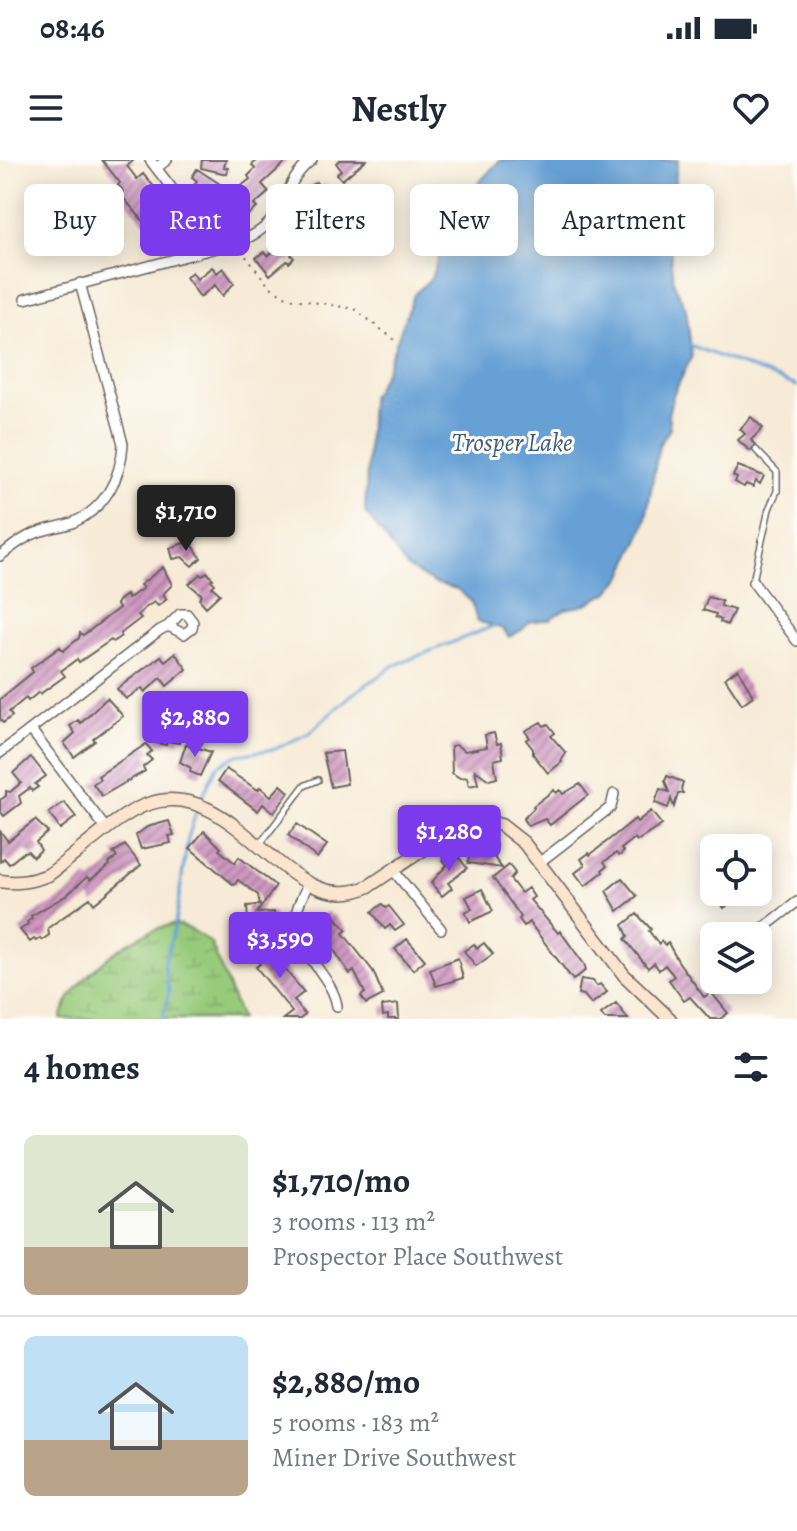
<!DOCTYPE html>
<html lang="en">
<head>
<meta charset="utf-8">
<style>
  :root { --surface:#fff; --page:#f6f6f7; --text:#1f2937; --muted:#747a83; --line:#e0e1e3; --accent:#7c3aed }
  body { margin:0; font-family:Alegreya,serif; background:var(--page); color:var(--text); height:100vh; display:flex; flex-direction:column; font-size:30px; white-space:nowrap }
  * { box-sizing:border-box; margin:0 }
  p { font-size:26px; color:var(--muted) }
  .icon { flex:none; width:44px; height:44px; fill:none; stroke:currentColor; stroke-width:2; stroke-linecap:round; stroke-linejoin:round }
  .map { position:relative; height:859px; overflow:hidden }
  .panel { display:flex; flex-direction:column; background:var(--surface); flex:1 }
  .panel>* { flex:none }
  .top-card { position:absolute; left:24px; top:24px; width:750px; height:72px; display:flex; gap:16px }
  .controls { position:absolute; left:700px; top:674px; display:grid; gap:16px }
  .controls a { display:grid; place-items:center; width:72px; height:72px; border-radius:12px; background:var(--surface); box-shadow:0 4px 20px #0003; font-size:40px }
  .price { position:absolute; translate:-50% -68px; padding:0 18px; border-radius:8px; background:var(--accent); color:#fff; font-size:26px; line-height:52px; filter:drop-shadow(0 2px 4px #0008) }
  .price::after { content:''; position:absolute; left:50%; top:48px; width:24px; height:18px; margin-left:-12px; background:inherit; clip-path:polygon(0 0,100% 0,50% 100%) }
  .price.selected { background:#222; color:#fff }
  ul { padding:0; list-style:none }
  li { display:flex; align-items:center; gap:24px; height:200px; padding:0 24px }
  li+li { border-top:2px solid var(--line) }
  li span { display:grid; place-items:center; flex:none; width:224px; height:160px; border-radius:12px; color:#555 }
  li>.icon { margin-inline-start:auto }
  span .icon { width:96px; height:96px; fill:#fffc; stroke-width:1 }
  li b { font-size:34px }
  h2 { display:flex; justify-content:space-between; align-items:center; height:96px; padding:0 24px; font-size:34px }
  .chip { padding:0 28px; border-radius:12px; background:var(--surface); box-shadow:0 4px 20px #0003; font-size:28px; line-height:72px }
  .chip.selected { background:var(--accent); color:#fff }
  .status { display:flex; justify-content:space-between; align-items:center; height:56px; padding:0 40px; background:var(--surface); direction:ltr }
  .status svg { height:22px; fill:currentColor }
  header { display:flex; justify-content:space-between; align-items:center; height:104px; padding:0 24px; background:var(--surface); font-size:36px; font-weight:700 }
  .map>svg:first-child { display:block }
  .wetland { fill:url(#wetland-marsh); stroke:#5a734c; stroke-width:2 }
  .water { fill:#66a0d5; stroke:#415e78; stroke-width:2 }
  .lines { fill:none; stroke-linecap:round; stroke-linejoin:round }
  .stream { stroke:#66a0d5; stroke-width:3 }
  .building { fill:url(#building-hatch) }
  .lane-casing { stroke:#69645d; stroke-width:8 }
  .street-casing { stroke:#69645d; stroke-width:12 }
  .secondary-casing { stroke:#69645d; stroke-width:15 }
  .path { stroke:#69645d; stroke-width:2; stroke-dasharray:2 6; stroke-linecap:butt }
  .lane { stroke:#fff; stroke-width:5 }
  .street { stroke:#fff; stroke-width:9 }
  .secondary { stroke:#fce5cf; stroke-width:12 }
  .labels { text-anchor:middle; stroke-width:6; stroke-linejoin:round; paint-order:stroke }
  .water-label { font-size:26px; font-style:italic; fill:#415e78; stroke:#fdfcf7 }
</style>
</head>
<body>
<div class="status"><b>08:46</b><svg viewBox="0 0 49 12"><path d="M0 12V9h3v3zM5 12V6h3v6zM10 12V3h3v9zM15 12V0h3v12zM26 1h20v11H26zM47 4h2v5h-2z"/></svg></div>
<header><svg class="icon" aria-label="menu" viewBox="0 0 24 24"><path d="M4 6h16M4 12h16M4 18h16"/></svg>Nestly<svg class="icon" aria-label="heart" viewBox="0 0 24 24"><path d="M12 20l-8-8c-3-5 5-10 8-4 3-6 11-1 8 4z"/></svg></header>
<div class="map">
<svg width="797" height="859" viewBox="0 0 797 859">
  <defs>
    <pattern id="wetland-marsh" width="20" height="14" patternUnits="userSpaceOnUse" patternTransform="scale(2)"><rect width="20" height="14" fill="#98ca7b"/><path d="M1 5h8M5 5V1M11 12h8M15 12V8" fill="none" stroke="#82ad6a"/></pattern>
    <pattern id="building-hatch" width="6" height="6" patternUnits="userSpaceOnUse" patternTransform="scale(2)"><rect width="6" height="6" fill="#ce97c0"/><path d="M-1 1l2-2M0 6l6-6M5 7l2-2" fill="none" stroke="#a67a9b"/></pattern>
  </defs>
  <rect width="100%" height="100%" fill="#fdfcf7"/>
  <filter id="ink" filterUnits="userSpaceOnUse"><feTurbulence type="fractalNoise" baseFrequency=".0125" numOctaves="2"/><feDisplacementMap in="SourceGraphic" scale="16" xChannelSelector="R" yChannelSelector="G"/><feConvolveMatrix kernelMatrix="1 2 1 2 8 2 1 2 1" color-interpolation-filters="sRGB"/></filter>
  <filter id="wash" filterUnits="userSpaceOnUse"><feTurbulence type="fractalNoise" baseFrequency=".006" numOctaves="4" result="noise"/><feDisplacementMap in="SourceGraphic" scale="32" xChannelSelector="R" yChannelSelector="G"/><feGaussianBlur stdDeviation="1.8" result="paint"/><feColorMatrix in="noise" values="0 0 0 0 0 0 0 0 0 0 0 0 0 0 0 0 0 1.4 0 .05"/><feComposite in="paint" operator="in"/></filter>
  <g filter="url(#wash)">
    <rect width="100%" height="100%" fill="#f7ebd7"/>
    <!-- wetland -->
    <path class="wetland" d="M175,764L192,770L211,783L241,859H61C70,819 136,769 175,764Z"/>
    <!-- water -->
    <path class="water" d="M500,0H678L674,27L678,75L671,87V104L674,123L686,149L692,196L673,235L668,255L670,269L659,285L645,364L623,416L608,433L582,446L565,449L550,459L529,462L522,470L509,477L503,469L477,461L471,441L457,429L434,423L407,407L365,352L370,239L385,212L414,135L431,118L457,46Z"/>
    <g class="lines">
      <!-- stream -->
      <path class="stream" d="M687,184L797,226
        M202,637L217,606L237,595L275,589L309,573L350,536L393,506L496,465
        M163,859L169,832L164,805L175,764L188,678L196,652"/>
    </g>
    <g id="blocks">
      <!-- building -->
      <path class="building" d="M102,0H134L127,6L137,19L143,14L156,29L162,37L159,39L179,64L175,67L179,72L171,79L168,77L164,80L148,61L145,63L120,34L123,31L118,25L120,23Z
        M202,0H226L224,7L228,8L227,14L201,8Z
        M258,0H288L262,24L269,32L254,45L257,48L233,66L228,60L223,64L211,50L218,45L216,42L222,37L224,40L250,19L248,16L255,9L252,5Z
        M340,0H366L342,20L337,14L341,10L336,3Z
        M197,9L220,24L214,33L206,28L203,31L194,25L197,21L192,17Z
        M316,22L320,28L325,24L334,37L318,49L324,56L308,68L313,76L296,89L291,95L294,98L289,103L287,101L270,115L256,98L264,92L268,96L281,85L276,80L283,74L286,77L297,69L293,64L309,53L303,45L315,36L309,27Z
        M212,107L217,113L223,108L234,123L223,136L215,125L200,137L186,117L192,112L197,119Z
        M751,257L763,268L751,280L756,285L750,291L738,280L745,274L740,269Z
        M738,306L764,316L760,324L756,321L753,327L746,324L744,327L735,322L737,318L733,316Z
        M190,381L201,398L192,406L182,397L173,399L170,388Z
        M163,407L172,425L163,434L167,439L158,446L154,442L145,448L138,455L141,458L120,474L121,476L113,482L111,480L79,502L77,499L61,511L65,516L40,534L39,532L28,541L26,538L9,552L12,556L3,563L0,559V539L33,512L31,508L60,487L63,491L79,478L80,473L83,475L89,471L119,448L116,444L119,440L126,435L128,439L143,428L140,425Z
        M207,412L213,419L211,420L215,424L212,427L220,434L206,447L199,439L202,435L189,424L200,414L202,416Z
        M708,437L722,441L721,446L734,450L727,465L720,462L721,460L715,457L716,454L703,450Z
        M175,493L187,509L167,526L161,518L145,532L142,528L126,539L117,529L161,496L165,501Z
        M738,509L753,536L742,544L725,518Z
        M107,538L123,556L93,579L95,581L74,597L64,583L75,573L70,566L78,560L81,563Z
        M160,559L183,564L179,583L167,581L166,585L156,583Z
        M541,562L544,566L548,564L555,573L551,576L566,593L561,601L562,602L548,613L533,594V589L526,580L530,578L525,571Z
        M494,573L497,584L501,583L503,598L494,600L497,618L489,620L475,610L478,624L469,626L467,617L460,618L452,613L451,586L456,585L465,591L487,587L485,575Z
        M146,584L152,591L147,595L152,600L143,607L145,611L102,636L93,624L100,619L98,616Z
        M186,584L211,592L200,616L190,612L191,608L180,602Z
        M342,591L347,624L331,627L323,593Z
        M31,597L46,616L35,624L38,627L32,631L30,628L19,636L21,643L4,656L0,651V640L6,636V631L10,632L21,623L13,613Z
        M226,609L258,630L260,627L271,636L281,625L289,632L274,653L263,644L258,651L218,621Z
        M667,616L683,622L681,630L683,633L678,634L674,647L671,639L668,648L655,643L660,629L669,632L665,621Z
        M580,624L588,635L550,665L545,659L528,666L523,659L534,648L533,646L554,630L556,633L560,630L563,634Z
        M64,642L76,657L60,669L49,653Z
        M651,651L662,665L637,681L635,678L621,689L624,692L619,696L616,693L604,702L607,706L602,710L603,712L585,726L575,713L585,705L581,699L589,693L590,695L635,659L637,662Z
        M35,660L48,672L36,682L41,690L33,697L28,691L24,692L9,704L4,698L0,702V671L8,681Z
        M169,661L174,675L169,676L171,683L141,689L136,675L147,667Z
        M297,664L327,685L317,698L288,675Z
        M204,671L221,688L219,690L235,703L239,697L276,726L257,753L274,752V763H270L271,777H249L247,746L260,745L258,735L238,720L234,725L190,688Z
        M487,683L497,685L495,699L502,708L468,703L471,686L487,687Z
        M125,685L141,705L94,744L90,738L48,768L49,775L42,780L40,778L36,781L34,779L30,782L20,770L28,764L27,762L32,758L31,756L67,735L87,717L90,720L110,705L109,703L117,697L113,693Z
        M454,691L467,708L448,723L452,728L442,736L431,723L447,705L443,700Z
        M509,705L515,713L510,719L521,733L528,728L534,737L530,740L558,773L560,771L584,804L586,810L573,820L529,762L524,766L519,759L521,757L493,718Z
        M622,718L637,736L618,751L606,731Z
        M482,729L493,751L470,762L465,752L472,749L466,737Z
        M722,732H750L736,743L734,740L724,748L716,737Z
        M382,744L386,748L389,746L404,765L395,771L390,765L385,769L372,752Z
        M328,752L331,756L333,754L347,770L343,773L373,811L383,835L366,844L361,836L365,833L354,811L350,814L330,784L326,786L318,776L323,773L314,762L319,756Z
        M637,754L651,769L649,771L659,784L661,781L665,785L668,783L678,801L704,837L711,832L728,853L720,859H710L690,837L684,841L669,820L674,816L665,805L659,810L654,803L648,808L625,779L628,776L623,765Z
        M407,779L425,800L413,810L395,789Z
        M484,783L493,794L476,806L464,791L474,784L477,788Z
        M265,788L274,790L277,795L280,793L287,803L282,806L304,832L294,840L305,855L300,859H283L292,852L256,807L260,804L254,795Z
        M458,798L463,818L436,826L430,809Z
        M581,819L593,821L597,826L600,824L607,832L591,844L584,835L578,834Z
        M616,843L628,859H605L601,854Z
        M398,844L399,859H388V855L383,856L382,846Z"/>
    </g>
  </g>
  <g filter="url(#ink)">
    <use href="#blocks" fill-opacity="0" stroke="#69645d" stroke-width="2"/>
    <g class="lines">
      <defs>
        <path id="lane" d="M753,421L769,349L777,331V312L756,290
          M260,684L304,626L318,620"/>
        <path id="street" d="M150,0L217,87
          M156,8L167,0
          M25,139L235,83C292,64 276,27 312,0
          M0,396C12,387 22,378 36,373C48,368 60,367 72,363C105,349 121,318 123,284L80,123
          M753,422L797,481
          M180,454H187L193,462L192,468L184,474L168,466Z
          M31,570L107,670
          M0,593L160,470L168,466
          M540,702L611,647L614,634
          M393,710L441,769
          M308,724C304,733 298,744 296,754C290,789 332,813 337,846
          M753,776L797,742"/>
        <path id="secondary" d="M0,721C18,724 32,721 48,715C77,695 116,655 148,644C238,614 288,765 369,726L460,665L480,660L501,665L524,683L624,815L670,859"/>
      </defs>
      <!-- lane casing -->
      <use href="#lane" class="lane-casing"/>
      <!-- street casing -->
      <use href="#street" class="street-casing"/>
      <!-- secondary casing -->
      <use href="#secondary" class="secondary-casing"/>
      <!-- path -->
      <path class="path" d="M241,90L269,126L288,138L355,149L396,181"/>
      <!-- lane -->
      <use href="#lane" class="lane"/>
      <!-- street -->
      <use href="#street" class="street"/>
      <!-- secondary -->
      <use href="#secondary" class="secondary"/>
    </g>
  </g>
  <g class="labels">
    <!-- water labels -->
    <g class="water-label">
      <text x="512" y="291">Trosper Lake</text>
    </g>
  </g>
</svg>
<div class="controls">
<a><svg class="icon" aria-label="locate" viewBox="0 0 24 24"><circle cx="12" cy="12" r="6"/><path d="M12 2v4M12 18v4M2 12h4M18 12h4"/></svg></a>
<a><svg class="icon" aria-label="layers" viewBox="0 0 24 24"><path d="M12 4l9 5-9 5-9-5zM3 14l9 5 9-5"/></svg></a>
</div>
<b class="price selected" style="left:186px;top:393px">$1,710</b>
<b class="price" style="left:195px;top:599px">$2,880</b>
<b class="price" style="left:449px;top:713px">$1,280</b>
<b class="price" style="left:280px;top:820px">$3,590</b>
<div class="top-card">
<a class="chip">Buy</a>
<a class="chip selected">Rent</a>
<a class="chip">Filters</a>
<a class="chip">New</a>
<a class="chip">Apartment</a>
</div>
</div>
<section class="panel">
<h2>4 homes<svg class="icon" aria-label="filters" viewBox="0 0 24 24"><path d="M4 7h16M4 17h16"/><circle cx="9" cy="7" r="2"/><circle cx="15" cy="17" r="2"/></svg></h2>
<ul>
<li><span style="background:linear-gradient(#dfe7d0 70%,#b9a48a 0)"><svg class="icon" aria-label="home" viewBox="0 0 24 24"><path d="M3 11l9-7 9 7M6 9v11h12V9"/></svg></span><div><b>$1,710/mo</b><p>3 rooms · 113 m²</p><p>Prospector Place Southwest</p></div></li>
<li><span style="background:linear-gradient(#bfe0f5 65%,#b9a48a 0)"><svg class="icon" aria-label="home" viewBox="0 0 24 24"><path d="M3 11l9-7 9 7M6 9v11h12V9"/></svg></span><div><b>$2,880/mo</b><p>5 rooms · 183 m²</p><p>Miner Drive Southwest</p></div></li>
</ul>
</section>
</body>
</html>
